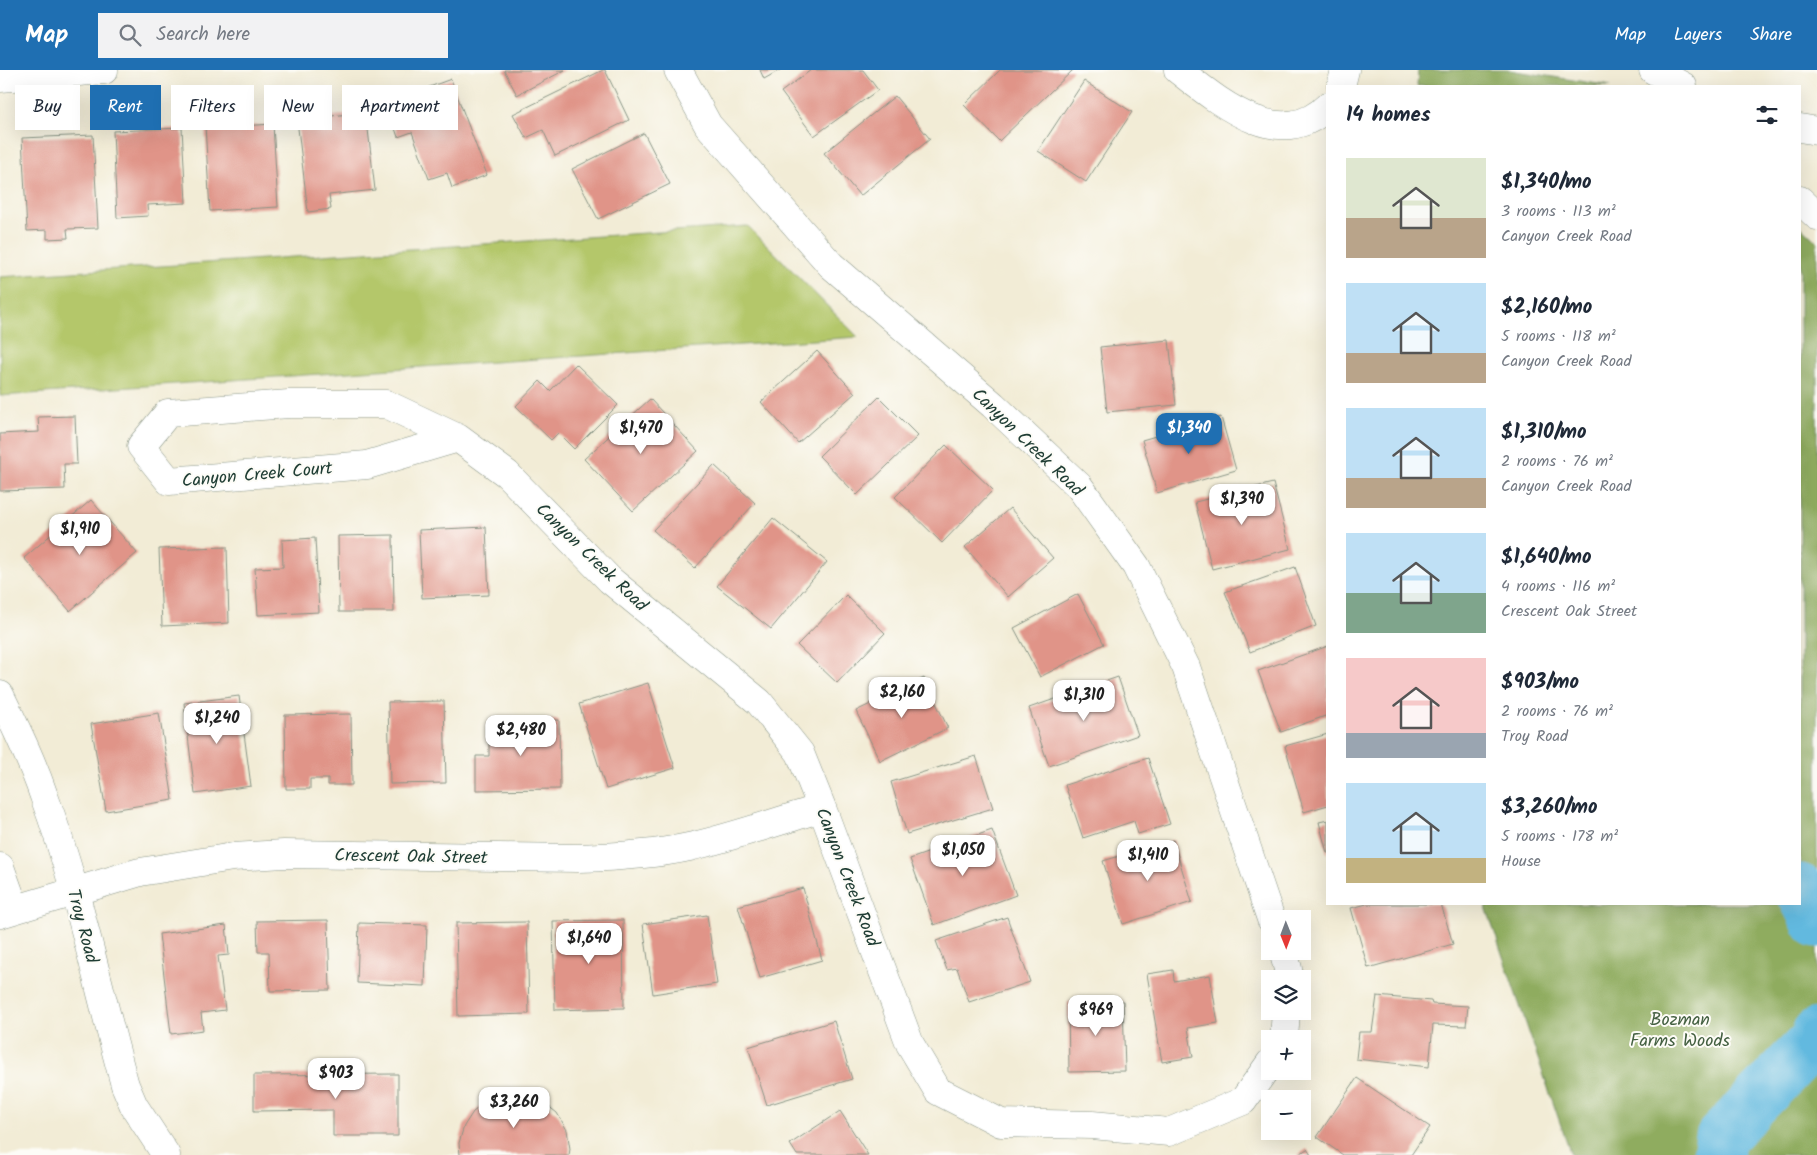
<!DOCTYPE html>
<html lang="en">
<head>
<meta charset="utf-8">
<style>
  :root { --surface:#fff; --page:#f2f2f3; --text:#1f2937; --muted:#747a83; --accent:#1f6fb2 }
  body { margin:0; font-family:Kalam,sans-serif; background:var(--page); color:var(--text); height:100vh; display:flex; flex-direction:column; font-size:19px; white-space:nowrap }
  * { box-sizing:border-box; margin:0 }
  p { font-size:16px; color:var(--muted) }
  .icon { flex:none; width:28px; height:28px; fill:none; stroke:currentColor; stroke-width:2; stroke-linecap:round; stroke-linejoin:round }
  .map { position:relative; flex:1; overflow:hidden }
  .details { position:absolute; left:1326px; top:15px; width:475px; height:820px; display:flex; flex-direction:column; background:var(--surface); border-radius:0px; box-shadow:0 5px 20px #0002 }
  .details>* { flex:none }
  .top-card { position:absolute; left:15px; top:15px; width:475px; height:45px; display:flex; gap:10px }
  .needle { width:32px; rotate:179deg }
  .tools { position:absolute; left:1261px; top:840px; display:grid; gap:10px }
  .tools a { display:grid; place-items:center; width:50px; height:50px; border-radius:0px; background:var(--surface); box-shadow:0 5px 20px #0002; font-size:25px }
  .price { position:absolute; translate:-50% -42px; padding:0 11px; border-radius:10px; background:#fff; color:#222; font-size:16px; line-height:32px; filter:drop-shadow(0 1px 2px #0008) }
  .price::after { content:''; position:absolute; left:50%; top:30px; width:15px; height:11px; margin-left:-8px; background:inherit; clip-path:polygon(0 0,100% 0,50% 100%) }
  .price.active { background:var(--accent); color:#fff }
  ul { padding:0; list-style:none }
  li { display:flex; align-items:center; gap:15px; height:125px; padding:0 20px }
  li span { display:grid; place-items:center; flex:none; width:140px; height:100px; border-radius:0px; color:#555 }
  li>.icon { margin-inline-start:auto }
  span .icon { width:60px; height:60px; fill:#fffc; stroke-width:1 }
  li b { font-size:21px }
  h2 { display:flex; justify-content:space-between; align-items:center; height:60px; padding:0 20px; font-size:21px }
  .chip { padding:0 18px; border-radius:0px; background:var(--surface); box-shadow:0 5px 20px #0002; font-size:18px; line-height:45px }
  .chip.active { background:var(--accent); color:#fff }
  header { display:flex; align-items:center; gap:30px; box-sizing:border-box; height:70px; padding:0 25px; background:var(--accent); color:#fff }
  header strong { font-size:24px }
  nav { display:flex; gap:28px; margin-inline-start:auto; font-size:18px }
  .search { width:350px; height:45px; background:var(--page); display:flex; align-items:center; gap:12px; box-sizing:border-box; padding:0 18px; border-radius:0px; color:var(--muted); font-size:19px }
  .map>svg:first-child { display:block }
  .green { fill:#b4c76b; stroke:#6a8250 }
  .forest { fill:#8fac5f; stroke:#57744a }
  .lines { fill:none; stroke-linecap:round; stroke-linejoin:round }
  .river { stroke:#62b9df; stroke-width:51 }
  .building { fill:#e09488 }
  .minor-casing { stroke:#889485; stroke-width:29 }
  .tertiary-casing { stroke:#889485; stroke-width:29 }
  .minor { stroke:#fff; stroke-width:28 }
  .tertiary { stroke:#fff; stroke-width:28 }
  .labels { text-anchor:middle; stroke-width:4; stroke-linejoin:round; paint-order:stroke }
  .street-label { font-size:18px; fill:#1f3d34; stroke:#fdfcf7 }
  .park-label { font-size:18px; fill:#446042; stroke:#fdfcf7 }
</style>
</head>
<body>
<header>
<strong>Map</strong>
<div class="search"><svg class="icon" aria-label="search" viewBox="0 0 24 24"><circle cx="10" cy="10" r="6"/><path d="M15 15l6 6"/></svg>Search here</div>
<nav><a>Map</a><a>Layers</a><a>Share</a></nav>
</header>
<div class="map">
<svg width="1817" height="1085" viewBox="0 0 1817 1085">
  <rect width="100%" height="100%" fill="#fdfcf7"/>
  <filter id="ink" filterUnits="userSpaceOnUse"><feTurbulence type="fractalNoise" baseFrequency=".02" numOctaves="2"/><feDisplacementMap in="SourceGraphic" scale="10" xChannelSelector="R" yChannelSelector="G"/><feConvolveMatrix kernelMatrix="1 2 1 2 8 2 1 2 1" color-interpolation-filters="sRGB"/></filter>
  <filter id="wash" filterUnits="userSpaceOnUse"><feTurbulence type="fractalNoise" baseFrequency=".0096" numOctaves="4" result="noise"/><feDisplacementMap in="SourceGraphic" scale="20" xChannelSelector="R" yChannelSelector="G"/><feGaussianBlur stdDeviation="1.12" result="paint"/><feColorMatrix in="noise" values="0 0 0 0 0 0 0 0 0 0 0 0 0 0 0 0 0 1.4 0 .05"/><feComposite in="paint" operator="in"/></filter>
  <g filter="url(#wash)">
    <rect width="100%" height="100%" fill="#f2ecd6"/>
    <!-- green -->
    <path class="green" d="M748,156L858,267L0,326V207Z"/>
    <!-- forest -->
    <path class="forest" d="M1418,0H1509L1611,16H1417Z
      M1800,156L1817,172V1085H1571L1485,834H1800Z"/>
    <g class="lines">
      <!-- river -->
      <path class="river" d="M1800,819L1817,852
        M1718,1085L1721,1067L1815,970L1817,963"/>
    </g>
    <g id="blocks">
      <!-- building -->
      <path class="building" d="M504,0H565L517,25Z
        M603,0H605L629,50L555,86L543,60L526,68L513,44Z
        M760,0H780L764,9Z
        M811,0H863L878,20L814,66L781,22Z
        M1000,0H1073L999,71L964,35Z
        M451,9L487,105L452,118L447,103L429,109L412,62L398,67L386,33Z
        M1084,11L1132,42L1086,112L1038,81Z
        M895,26L930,69L860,126L824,83Z
        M366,42L375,120L329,125L331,139L308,142L297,50Z
        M241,53V56L273,54L278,137L210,141L205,55Z
        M182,58L186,133L147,135L148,146L117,148L113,61Z
        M644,63L670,114L598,149L572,99Z
        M93,65L98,158L67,159L68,168L47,169V160L27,161L22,68Z
        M1169,270L1176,335L1107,342L1100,277Z
        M817,281L855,323L798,373L761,332Z
        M576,294L618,335L574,379L558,363L551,370L516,336L540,311L550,321Z
        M879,327L918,366L857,425L819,386Z
        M650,329L698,381L633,441L584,389Z
        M75,346L77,394H64L65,419L0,421V364L39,362L38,347Z
        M1221,347L1236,400L1157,423L1142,370Z
        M946,375L993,420L942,473L895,427Z
        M714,395L755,433L695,498L653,460Z
        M1273,413L1290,479L1212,499L1195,432Z
        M91,430L137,483L70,541L24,488Z
        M1010,438L1053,488L1008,527L965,477Z
        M773,448L827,492L771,559L717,516Z
        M486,457L489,525L422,528L419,460Z
        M393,465L394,542H339L338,466Z
        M315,468L319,542L258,545L255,498L283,497L282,470Z
        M227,477L229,553L162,556L159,479Z
        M1295,497L1316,556L1250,582L1225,522Z
        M1078,524L1104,574L1040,607L1014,558Z
        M846,525L885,563L837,613L797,575Z
        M1328,576V645L1281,662L1258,601Z
        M1118,607L1138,665L1049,696L1029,638Z
        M924,608L948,658L880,691L856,641Z
        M648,613L675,698L606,719L579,634Z
        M239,626L251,716L195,724L184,633Z
        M444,631L446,713L390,714L388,632Z
        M159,643L173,730L106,741L91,654Z
        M351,644L352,715H328V709H310V719H286L285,645Z
        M559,650L560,719L476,720V686H489V651Z
        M1328,664V735L1304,742L1285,676Z
        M976,686L993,738L907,764L891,712Z
        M1148,688L1170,754L1138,764L1134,751L1083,768L1065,715Z
        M1328,750V783H1327L1319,752Z
        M992,760L1016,825L934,855L910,789Z
        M1173,770L1192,832L1123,854L1103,791Z
        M803,818L822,890L760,908L738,836Z
        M1367,834H1441L1453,874L1368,898L1351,838Z
        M707,845L717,914L653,924L643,854Z
        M1007,847L1030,912L969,932L957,898L947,900L936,871Z
        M328,850L330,920L270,921L269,882H258L257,851Z
        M623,850L624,938L555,940L553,851Z
        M527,852L529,944L458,946L456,853Z
        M359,853L427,855L425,916L357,913Z
        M226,855L229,885L218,886L225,940L201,943L203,960L171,964L159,864Z
        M1173,900L1174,911L1210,905L1218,953L1188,958L1193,987L1162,992L1147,904Z
        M1377,926L1431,931L1432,934L1468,936L1466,956L1433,955L1429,997L1356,989L1359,962H1372Z
        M1123,931L1125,1001L1069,1002L1068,932Z
        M834,951L852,1009L767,1035L748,977Z
        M398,1004V1066H333V1040L254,1041V1005Z
        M1357,1008L1430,1057L1411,1085H1343L1317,1067Z
        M505,1024L524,1025L542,1031L557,1043L567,1060L570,1079L569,1085H460L459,1073L464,1056L473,1042L487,1031Z
        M840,1041L868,1085H797L790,1074Z
        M1307,1079L1311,1085H1298Z"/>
    </g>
  </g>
  <g filter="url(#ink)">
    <use href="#blocks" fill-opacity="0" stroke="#889485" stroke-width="1"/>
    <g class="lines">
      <defs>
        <path id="minor" d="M678,0L708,55L831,195L993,335L1079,416L1136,496L1186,597L1271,849
          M1178,0C1218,31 1279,84 1328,36
          M0,8L104,0
          M1341,16L1345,0
          M458,368L367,395L169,411L141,376L168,343L289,334H386L458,368L507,404L610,510L759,632L800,683L822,738L910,974L938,1021L1001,1053L1092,1055L1169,1062L1243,1031L1270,993
          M0,844L140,802L233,787L284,784L578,788C616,787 653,785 689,777C734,767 778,751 822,738
          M1283,881L1288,899V909
          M1284,969L1286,941"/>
        <path id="tertiary" d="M1653,0L1683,16
          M1800,58L1817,61
          M1800,130L1817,146
          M0,625C16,658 32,691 44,726C79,820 98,919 125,1015L134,1036L166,1085
          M0,797L15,839"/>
      </defs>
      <!-- minor casing -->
      <use href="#minor" class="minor-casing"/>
      <!-- tertiary casing -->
      <use href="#tertiary" class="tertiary-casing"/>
      <!-- minor -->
      <use href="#minor" class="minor"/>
      <!-- tertiary -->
      <use href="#tertiary" class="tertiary"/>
    </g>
  </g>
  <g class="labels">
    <!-- street labels -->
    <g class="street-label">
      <text transform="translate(1028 372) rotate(44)" y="6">Canyon Creek Road</text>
      <text transform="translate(257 404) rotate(-5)" y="6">Canyon Creek Court</text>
      <text transform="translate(592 487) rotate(44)" y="6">Canyon Creek Road</text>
      <text transform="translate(411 786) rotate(1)" y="6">Crescent Oak Street</text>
      <text transform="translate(848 807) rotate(69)" y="6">Canyon Creek Road</text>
      <text transform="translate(83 856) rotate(75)" y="6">Troy Road</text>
    </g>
    <!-- park labels -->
    <g class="park-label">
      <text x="1680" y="955">Bozman<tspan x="1680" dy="21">Farms Woods</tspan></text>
    </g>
  </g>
</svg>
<div class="tools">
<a><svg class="needle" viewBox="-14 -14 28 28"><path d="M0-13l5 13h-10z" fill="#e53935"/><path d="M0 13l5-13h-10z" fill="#747a83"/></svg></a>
<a><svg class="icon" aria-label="layers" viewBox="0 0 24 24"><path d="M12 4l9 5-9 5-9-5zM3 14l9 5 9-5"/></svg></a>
<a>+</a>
<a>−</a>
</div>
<b class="price" style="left:641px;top:385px">$1,470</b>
<b class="price active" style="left:1189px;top:385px">$1,340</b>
<b class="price" style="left:1242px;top:456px">$1,390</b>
<b class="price" style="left:80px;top:486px">$1,910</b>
<b class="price" style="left:902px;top:649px">$2,160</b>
<b class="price" style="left:1084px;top:652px">$1,310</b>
<b class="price" style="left:217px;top:675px">$1,240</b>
<b class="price" style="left:521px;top:687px">$2,480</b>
<b class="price" style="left:963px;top:807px">$1,050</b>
<b class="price" style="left:1148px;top:812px">$1,410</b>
<b class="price" style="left:589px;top:895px">$1,640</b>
<b class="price" style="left:1096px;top:967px">$969</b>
<b class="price" style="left:336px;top:1030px">$903</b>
<b class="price" style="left:514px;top:1059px">$3,260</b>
<div class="top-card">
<a class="chip">Buy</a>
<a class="chip active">Rent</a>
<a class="chip">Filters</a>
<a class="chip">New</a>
<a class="chip">Apartment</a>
</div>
<section class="details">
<h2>14 homes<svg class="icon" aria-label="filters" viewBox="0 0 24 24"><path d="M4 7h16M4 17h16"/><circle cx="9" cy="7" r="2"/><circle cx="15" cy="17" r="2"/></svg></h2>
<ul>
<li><span style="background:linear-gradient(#dfe7d0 60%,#b9a48a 0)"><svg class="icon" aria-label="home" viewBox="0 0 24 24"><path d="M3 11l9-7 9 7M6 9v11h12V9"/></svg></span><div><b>$1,340/mo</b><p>3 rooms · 113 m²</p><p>Canyon Creek Road</p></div></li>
<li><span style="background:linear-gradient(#bfe0f5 70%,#b9a48a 0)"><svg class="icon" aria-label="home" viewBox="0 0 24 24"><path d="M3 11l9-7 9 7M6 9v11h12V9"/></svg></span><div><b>$2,160/mo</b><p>5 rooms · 118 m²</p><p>Canyon Creek Road</p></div></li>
<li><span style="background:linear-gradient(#bfe0f5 70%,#b9a48a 0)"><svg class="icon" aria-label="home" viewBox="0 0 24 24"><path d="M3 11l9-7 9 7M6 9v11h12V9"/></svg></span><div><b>$1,310/mo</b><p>2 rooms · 76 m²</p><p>Canyon Creek Road</p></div></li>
<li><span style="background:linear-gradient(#bfe0f5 60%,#7fa58c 0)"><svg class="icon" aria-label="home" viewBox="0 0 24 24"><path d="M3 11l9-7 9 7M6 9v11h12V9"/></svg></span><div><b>$1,640/mo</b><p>4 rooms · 116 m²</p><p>Crescent Oak Street</p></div></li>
<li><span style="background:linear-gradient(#f6c9c9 75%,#9aa5b1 0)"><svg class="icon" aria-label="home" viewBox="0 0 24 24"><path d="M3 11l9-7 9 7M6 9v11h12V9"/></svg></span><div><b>$903/mo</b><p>2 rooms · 76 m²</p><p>Troy Road</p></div></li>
<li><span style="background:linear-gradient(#bfe0f5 75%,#c2b280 0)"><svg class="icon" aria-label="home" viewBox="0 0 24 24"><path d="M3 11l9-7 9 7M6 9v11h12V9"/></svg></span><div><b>$3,260/mo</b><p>5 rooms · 178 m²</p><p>House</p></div></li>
</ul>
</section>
</div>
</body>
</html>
